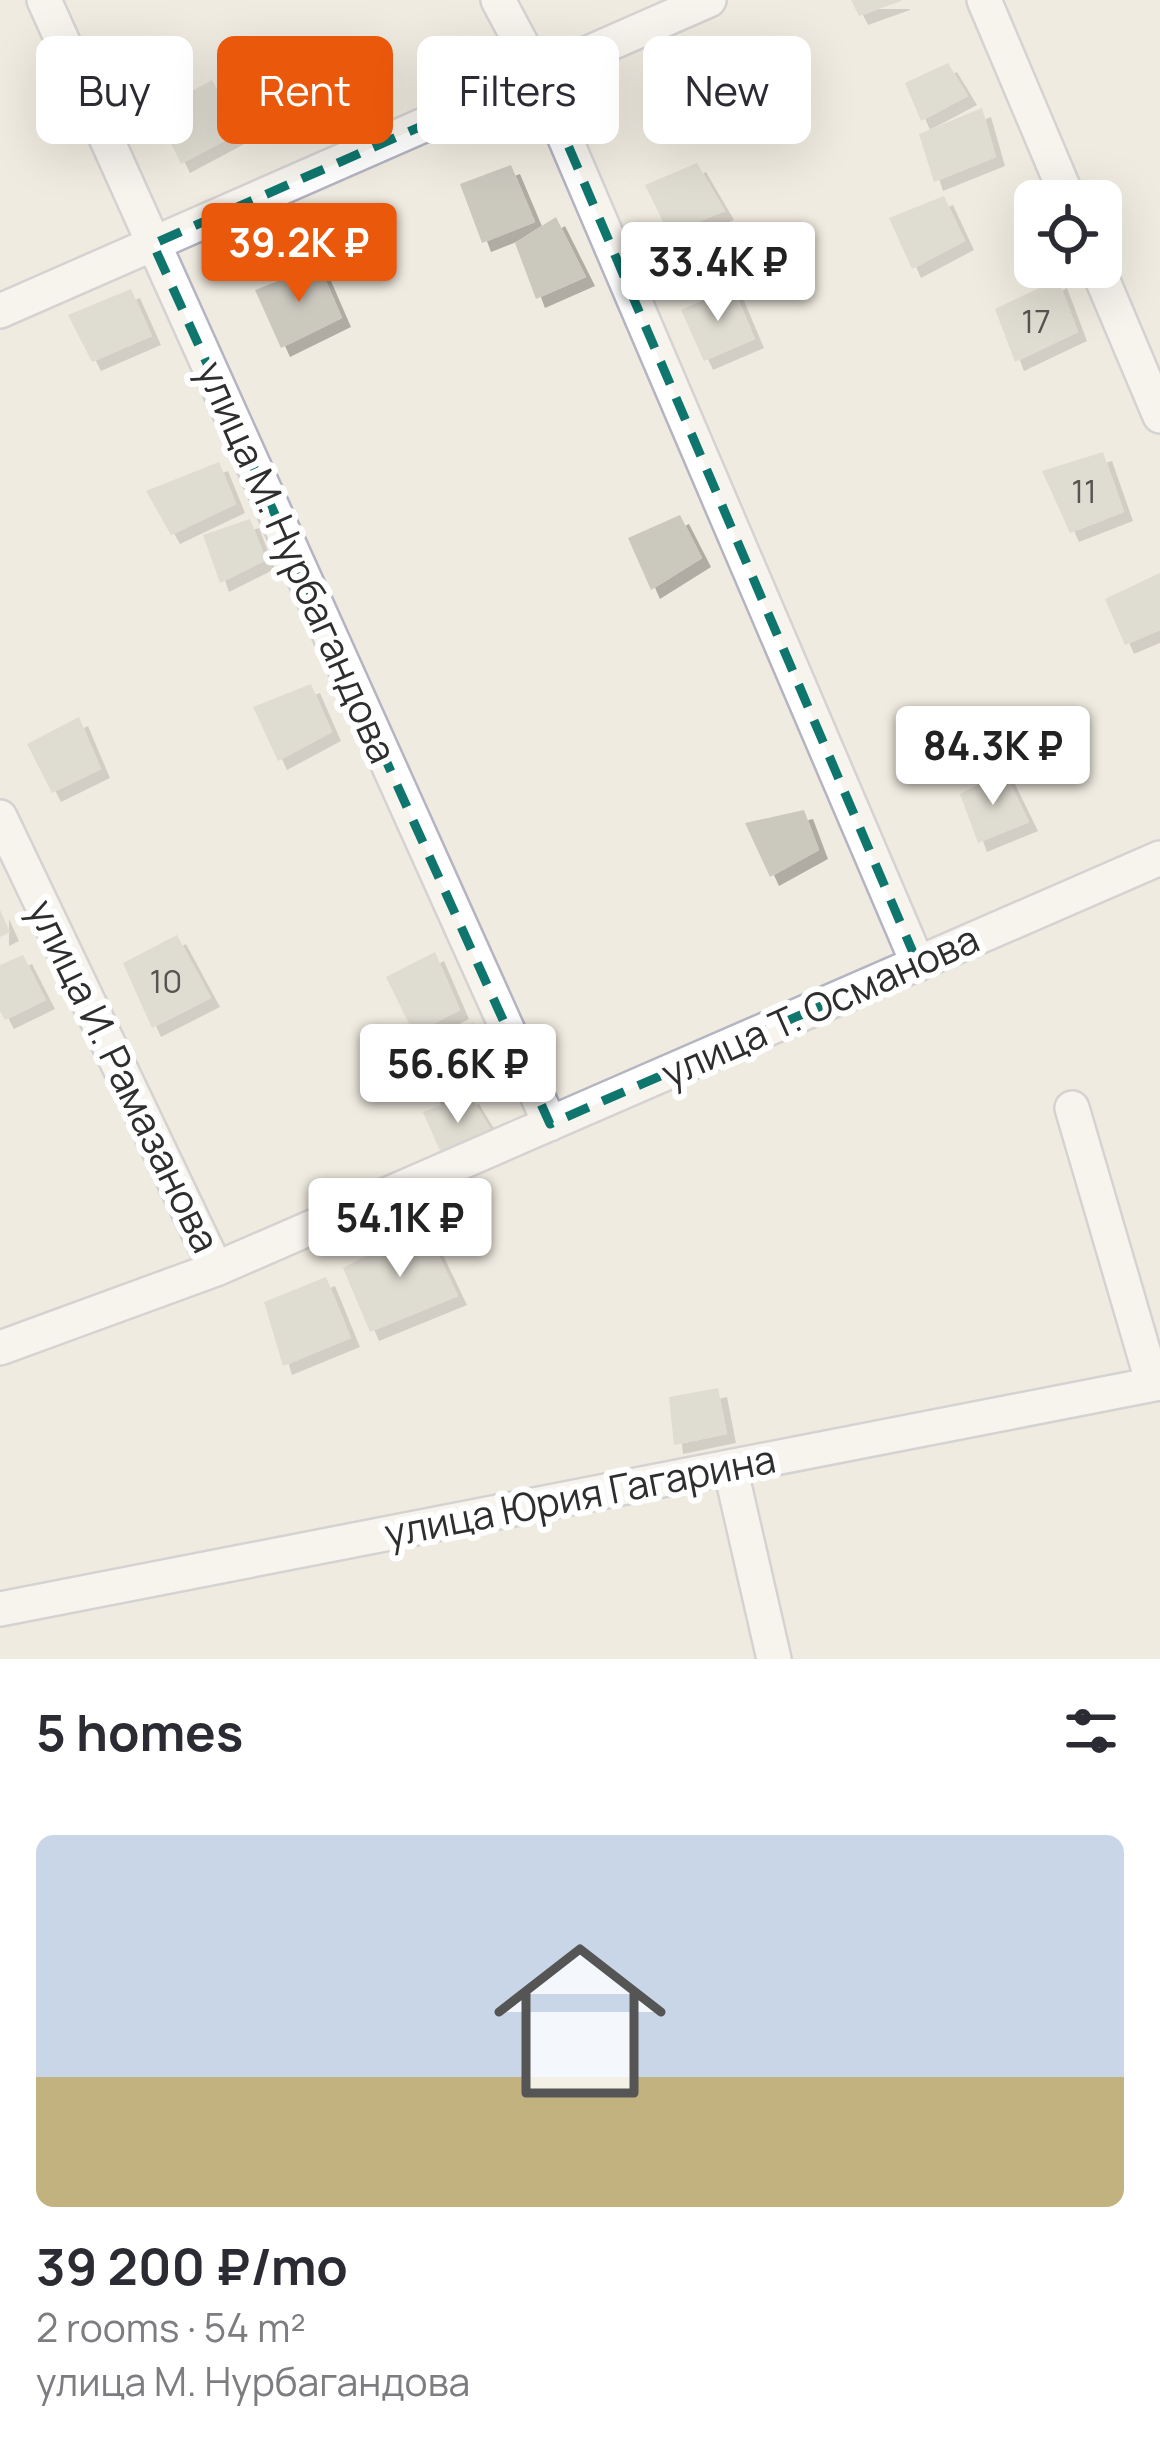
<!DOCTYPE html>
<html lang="en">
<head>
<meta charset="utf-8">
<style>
  :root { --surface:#fff; --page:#f2f2f3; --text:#2b2b33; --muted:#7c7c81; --line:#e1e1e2; --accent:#ea580c }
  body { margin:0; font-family:Manrope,sans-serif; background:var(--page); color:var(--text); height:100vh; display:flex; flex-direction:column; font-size:45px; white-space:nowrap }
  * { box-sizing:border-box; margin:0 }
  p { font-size:39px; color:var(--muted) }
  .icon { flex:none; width:66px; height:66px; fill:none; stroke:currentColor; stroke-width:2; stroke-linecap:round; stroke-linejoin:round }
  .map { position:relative; height:1659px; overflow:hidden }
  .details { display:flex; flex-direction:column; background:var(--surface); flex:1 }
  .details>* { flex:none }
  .top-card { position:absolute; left:36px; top:36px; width:1089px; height:108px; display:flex; gap:24px }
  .buttons { position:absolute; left:1014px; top:180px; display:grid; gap:24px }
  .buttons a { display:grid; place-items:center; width:108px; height:108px; border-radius:18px; background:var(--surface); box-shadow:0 12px 48px #0002; font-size:60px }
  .price { position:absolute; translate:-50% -102px; padding:0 27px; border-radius:12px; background:#fff; color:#222; font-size:39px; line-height:78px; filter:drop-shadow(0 3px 6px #0008) }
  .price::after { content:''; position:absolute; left:50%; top:72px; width:36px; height:27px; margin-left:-18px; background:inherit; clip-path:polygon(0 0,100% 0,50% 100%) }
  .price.current { background:var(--accent); color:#fff }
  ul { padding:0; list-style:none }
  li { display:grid; align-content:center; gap:24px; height:636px; padding:0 36px }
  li+li { border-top:3px solid var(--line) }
  li span { display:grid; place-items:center; height:372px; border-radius:18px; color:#555 }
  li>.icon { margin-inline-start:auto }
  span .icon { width:216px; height:216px; fill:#fffc; stroke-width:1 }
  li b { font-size:51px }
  h2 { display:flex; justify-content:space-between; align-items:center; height:144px; padding:0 36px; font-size:51px }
  .tag { padding:0 42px; border-radius:18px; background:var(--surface); box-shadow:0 12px 48px #0002; font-size:42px; line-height:108px }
  .tag.current { background:var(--accent); color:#fff }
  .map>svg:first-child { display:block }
  .building { fill:#cbc9be; filter:url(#shadow) }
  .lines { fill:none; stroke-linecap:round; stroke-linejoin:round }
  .minor-casing { stroke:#b4b4c2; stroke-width:38 }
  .minor { stroke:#fff; stroke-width:33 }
  .marked { fill:none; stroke:#0f766e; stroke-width:9; stroke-dasharray:24 15; stroke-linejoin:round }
  .labels { text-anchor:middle; stroke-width:12; stroke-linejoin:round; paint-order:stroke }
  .number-label { font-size:33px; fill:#555552 }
  .street-label { font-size:39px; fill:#2e2e2e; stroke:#fff }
</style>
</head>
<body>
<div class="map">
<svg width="1160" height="1659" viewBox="0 0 1160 1659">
  <defs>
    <filter id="shadow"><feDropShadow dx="9" dy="9" stdDeviation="0" flood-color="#0004"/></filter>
  </defs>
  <rect width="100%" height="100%" fill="#f0ebe0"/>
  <!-- building -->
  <path class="building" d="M851,0H901V1L859,16Z
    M948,63L968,96L921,121L905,83Z
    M212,80L241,132L181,164L155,111Z
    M982,108L996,157L934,182L919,134Z
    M697,163L725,211L669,234L645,185Z
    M511,165L535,222L482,243L460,184Z
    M944,196L965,241L912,269L889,218Z
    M556,217L586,277L536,299L515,243Z
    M319,265L342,318L281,348L255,290Z
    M1058,279L1078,332L1015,362L995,309Z
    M733,287L755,339L704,361L681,310Z
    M131,289L152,336L92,362L68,315Z
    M1103,452L1124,512L1070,533L1042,471Z
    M219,462L236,504L171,535L146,491Z
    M680,515L702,558L651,590L628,538Z
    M250,519L266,560L220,583L203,535Z
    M1160,573V630L1125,645L1105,599Z
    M311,684L332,732L278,761L253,707Z
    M79,717L101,769L52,793L27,744Z
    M1004,771L1029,822L978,843L960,794Z
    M804,810L819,850L770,877L745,823Z
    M0,910L10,932L0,937Z
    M177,935L211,998L152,1028L123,963Z
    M435,952L460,1010L414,1034L386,977Z
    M23,955L46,1000L5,1020L0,1011V965Z
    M473,1023L490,1068L433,1098L409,1046Z
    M470,1095L495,1136L444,1160L423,1112Z
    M424,1225L458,1296L370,1332L343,1268Z
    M326,1277L351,1338L283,1366L264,1302Z
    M718,1388L727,1434L674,1445L669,1397Z"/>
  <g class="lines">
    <defs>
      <path id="minor" d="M44,0L550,1124
        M498,0L538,75L918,964
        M984,0L1069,201
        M1097,267L1160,416
        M0,311L709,0
        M0,817L216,1269
        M1072,1108L1153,1384
        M0,1348L216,1269L1160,858
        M730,1467L774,1659
        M0,1609L1160,1383"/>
    </defs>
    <!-- minor casing -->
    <use href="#minor" class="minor-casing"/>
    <!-- minor -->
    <use href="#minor" class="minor"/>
  </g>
  <!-- marked area -->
  <path d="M0 0H1160V1659H0ZM538,75L918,964L550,1124L153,244Z" fill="#f0ebe0" fill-opacity=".55" fill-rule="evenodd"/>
  <path class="marked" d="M538,75L918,964L550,1124L153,244Z"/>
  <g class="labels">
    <!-- number labels -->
    <g class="number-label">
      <text x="1036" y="333">17</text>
      <text x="1084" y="503">11</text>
      <text x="166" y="993">10</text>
    </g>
    <!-- street labels -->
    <g class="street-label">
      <text transform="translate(297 562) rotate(66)" y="14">улица М. Нурбагандова</text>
      <text transform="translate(820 1006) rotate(-24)" y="14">улица Т. Османова</text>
      <text transform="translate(124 1076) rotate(64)" y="14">улица И. Рамазанова</text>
      <text transform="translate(580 1496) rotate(-11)" y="14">улица Юрия Гагарина</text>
    </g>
  </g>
</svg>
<div class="buttons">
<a><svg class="icon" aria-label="locate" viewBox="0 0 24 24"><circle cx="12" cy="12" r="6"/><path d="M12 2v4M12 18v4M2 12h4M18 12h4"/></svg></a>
</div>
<b class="price current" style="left:299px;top:305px">39.2K ₽</b>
<b class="price" style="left:718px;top:324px">33.4K ₽</b>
<b class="price" style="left:993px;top:808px">84.3K ₽</b>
<b class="price" style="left:458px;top:1126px">56.6K ₽</b>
<b class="price" style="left:400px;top:1280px">54.1K ₽</b>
<div class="top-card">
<a class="tag">Buy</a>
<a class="tag current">Rent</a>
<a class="tag">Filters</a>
<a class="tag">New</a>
</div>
</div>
<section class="details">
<h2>5 homes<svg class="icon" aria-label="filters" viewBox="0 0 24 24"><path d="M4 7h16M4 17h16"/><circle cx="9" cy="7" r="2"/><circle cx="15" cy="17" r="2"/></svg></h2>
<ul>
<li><span style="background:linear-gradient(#c9d6e8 65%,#c2b280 0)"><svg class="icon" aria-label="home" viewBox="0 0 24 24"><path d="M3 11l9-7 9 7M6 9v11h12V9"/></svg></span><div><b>39 200 ₽/mo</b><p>2 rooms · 54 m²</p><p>улица М. Нурбагандова</p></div></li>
</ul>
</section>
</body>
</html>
